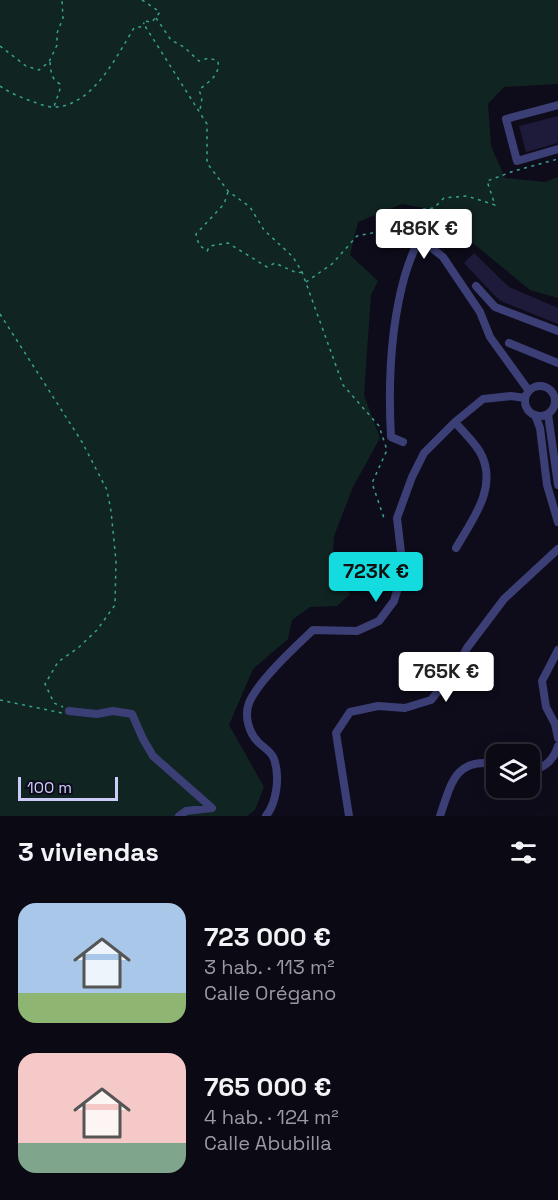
<!DOCTYPE html>
<html lang="es">
<head>
<meta charset="utf-8">
<style>
  :root { --surface:#0a0914; --page:#13121d; --text:#f1f3f6; --muted:#999aa0; --line:#2a2a34; --accent:#14dbdd }
  body { margin:0; font-family:"Space Grotesk",sans-serif; background:var(--page); color:var(--text); height:100vh; display:flex; flex-direction:column; font-size:22px; white-space:nowrap }
  * { box-sizing:border-box; margin:0 }
  p { font-size:20px; color:var(--muted) }
  .icon { flex:none; width:33px; height:33px; fill:none; stroke:currentColor; stroke-width:2; stroke-linecap:round; stroke-linejoin:round }
  .map { position:relative; height:816px; overflow:hidden }
  .sheet { display:flex; flex-direction:column; background:var(--surface); flex:1 }
  .sheet>* { flex:none }
  .tools { position:absolute; left:486px; top:744px; display:grid; gap:12px }
  .tools a { display:grid; place-items:center; width:54px; height:54px; border-radius:12px; background:var(--surface); box-shadow:0 3px 15px #0003,0 0 0 2px var(--line); font-size:30px }
  .scale { position:absolute; left:18px; bottom:15px; width:100px; box-sizing:border-box; padding-left:6px; border:3px solid #cccbfa; border-top:0; font-size:16px; line-height:21px; white-space:nowrap; color:#cccbfa; -webkit-text-stroke:4px #0e0c1b; paint-order:stroke }
  .price { position:absolute; translate:-50% -51px; padding:0 14px; border-radius:6px; background:#fff; color:#222; font-size:20px; line-height:39px; filter:drop-shadow(0 2px 3px #0008) }
  .price::after { content:''; position:absolute; left:50%; top:36px; width:18px; height:14px; margin-left:-9px; background:inherit; clip-path:polygon(0 0,100% 0,50% 100%) }
  .price.selected { background:var(--accent); color:#111 }
  ul { padding:0; list-style:none }
  li { display:flex; align-items:center; gap:18px; height:150px; padding:0 18px }
  li span { display:grid; place-items:center; flex:none; width:168px; height:120px; border-radius:18px; color:#555 }
  li>.icon { margin-inline-start:auto }
  span .icon { width:72px; height:72px; fill:#fffc; stroke-width:1 }
  li b { font-size:26px }
  h2 { display:flex; justify-content:space-between; align-items:center; height:72px; padding:0 18px; font-size:26px }
  .map>svg:first-child { display:block }
  .green { fill:#102422 }
  .building { fill:#1e1a3a }
  .lines { fill:none; stroke-linecap:round; stroke-linejoin:round }
  .path { stroke:#37a292; stroke-width:1.5; stroke-dasharray:3 4.5; stroke-linecap:butt }
  .minor { stroke:#3c3e76; stroke-width:8 }
</style>
</head>
<body>
<div class="map">
<svg width="558" height="816" viewBox="0 0 558 816">
  <rect width="100%" height="100%" fill="#0e0c1b"/>
  <!-- green -->
  <path class="green" d="M0,0H558V84L504,87L488,104L491,146L505,178L545,182L558,177V298L530,290L452,226L453,213L402,204L358,222L350,255L378,281L371,295L364,395L380,438L353,487L334,536L332,571L350,594L337,606L310,607L292,620L288,639L253,669L229,725L264,787L255,810L247,816H0Z"/>
  <!-- building -->
  <path class="building" d="M558,116V143L526,152L519,126Z
    M474,253L509,287L558,308V324L503,302L497,298L464,263Z"/>
  <g class="lines">
    <!-- path -->
    <path class="path" d="M142,0L160,12L152,22L143,21L144,24
      M156,18L171,40L184,47L199,61L209,58L218,61C220,76 209,81 199,90L202,98L200,110
      M0,46L26,66L39,70L49,62L57,45V33L63,18L62,0
      M50,62C51,72 51,79 60,84C61,92 55,100 54,108
      M0,86C10,93 22,98 34,102C40,104 49,108 56,107C94,104 116,57 134,28L145,26L207,124V163L228,191L250,207L264,230L293,257L302,272L343,385L379,426L387,450L372,483L385,521
      M228,192L224,204L196,234L199,245L207,251L210,246L228,243L267,267L275,263L297,273L302,272
      M306,282L332,264L357,236L377,232L395,224L408,211L434,208L444,198L467,196L495,205L487,181L514,171L558,159
      M0,314L82,442L107,490L111,511L116,561L115,605L97,630L78,648L58,662L45,684L54,703L63,707
      M0,700L62,713"/>
    <!-- minor -->
    <path class="minor" d="M558,105L506,119L517,161L558,149
      M476,286L495,307L558,331
      M509,343L558,363
      M525 401a15 15 0 1 1 30 0a15 15 0 1 1-30 0Z
      M548,414L558,485
      M535,415L540,428L547,485L558,522
      M455,422C463,432 477,444 482,456C497,489 472,520 456,548
      M403,442L391,437C388,383 390,328 405,275C409,263 412,252 419,241L427,244L443,257L480,312L490,337L529,391
      M558,650L542,681L546,707L555,724L558,738
      M69,711L97,714L113,711L132,714L143,739L153,756L212,808L186,811L179,816
      M530,769C544,770 554,759 558,746
      M266,816C277,802 280,776 274,759C272,752 263,747 258,742C249,733 244,716 249,703C258,681 295,647 313,630L357,631L379,621L394,601L401,578L402,561L397,518L412,477L424,453L455,422L483,399L511,396L525,398
      M349,816L336,733L350,712L378,706L405,708L431,700L455,670L467,648L504,599L558,549
      M440,816C451,784 455,757 496,764"/>
  </g>
</svg>
<div class="tools">
<a><svg class="icon" aria-label="layers" viewBox="0 0 24 24"><path d="M12 4l9 5-9 5-9-5zM3 14l9 5 9-5"/></svg></a>
</div>
<div class="scale">100 m</div>
<b class="price" style="left:424px;top:260px">486K €</b>
<b class="price selected" style="left:376px;top:603px">723K €</b>
<b class="price" style="left:446px;top:703px">765K €</b>
</div>
<section class="sheet">
<h2>3 viviendas<svg class="icon" aria-label="filters" viewBox="0 0 24 24"><path d="M4 7h16M4 17h16"/><circle cx="9" cy="7" r="2"/><circle cx="15" cy="17" r="2"/></svg></h2>
<ul>
<li><span style="background:linear-gradient(#a9c7e8 75%,#8fb573 0)"><svg class="icon" aria-label="home" viewBox="0 0 24 24"><path d="M3 11l9-7 9 7M6 9v11h12V9"/></svg></span><div><b>723 000 €</b><p>3 hab. · 113 m²</p><p>Calle Orégano</p></div></li>
<li><span style="background:linear-gradient(#f6c9c9 75%,#7fa58c 0)"><svg class="icon" aria-label="home" viewBox="0 0 24 24"><path d="M3 11l9-7 9 7M6 9v11h12V9"/></svg></span><div><b>765 000 €</b><p>4 hab. · 124 m²</p><p>Calle Abubilla</p></div></li>
</ul>
</section>
</body>
</html>
